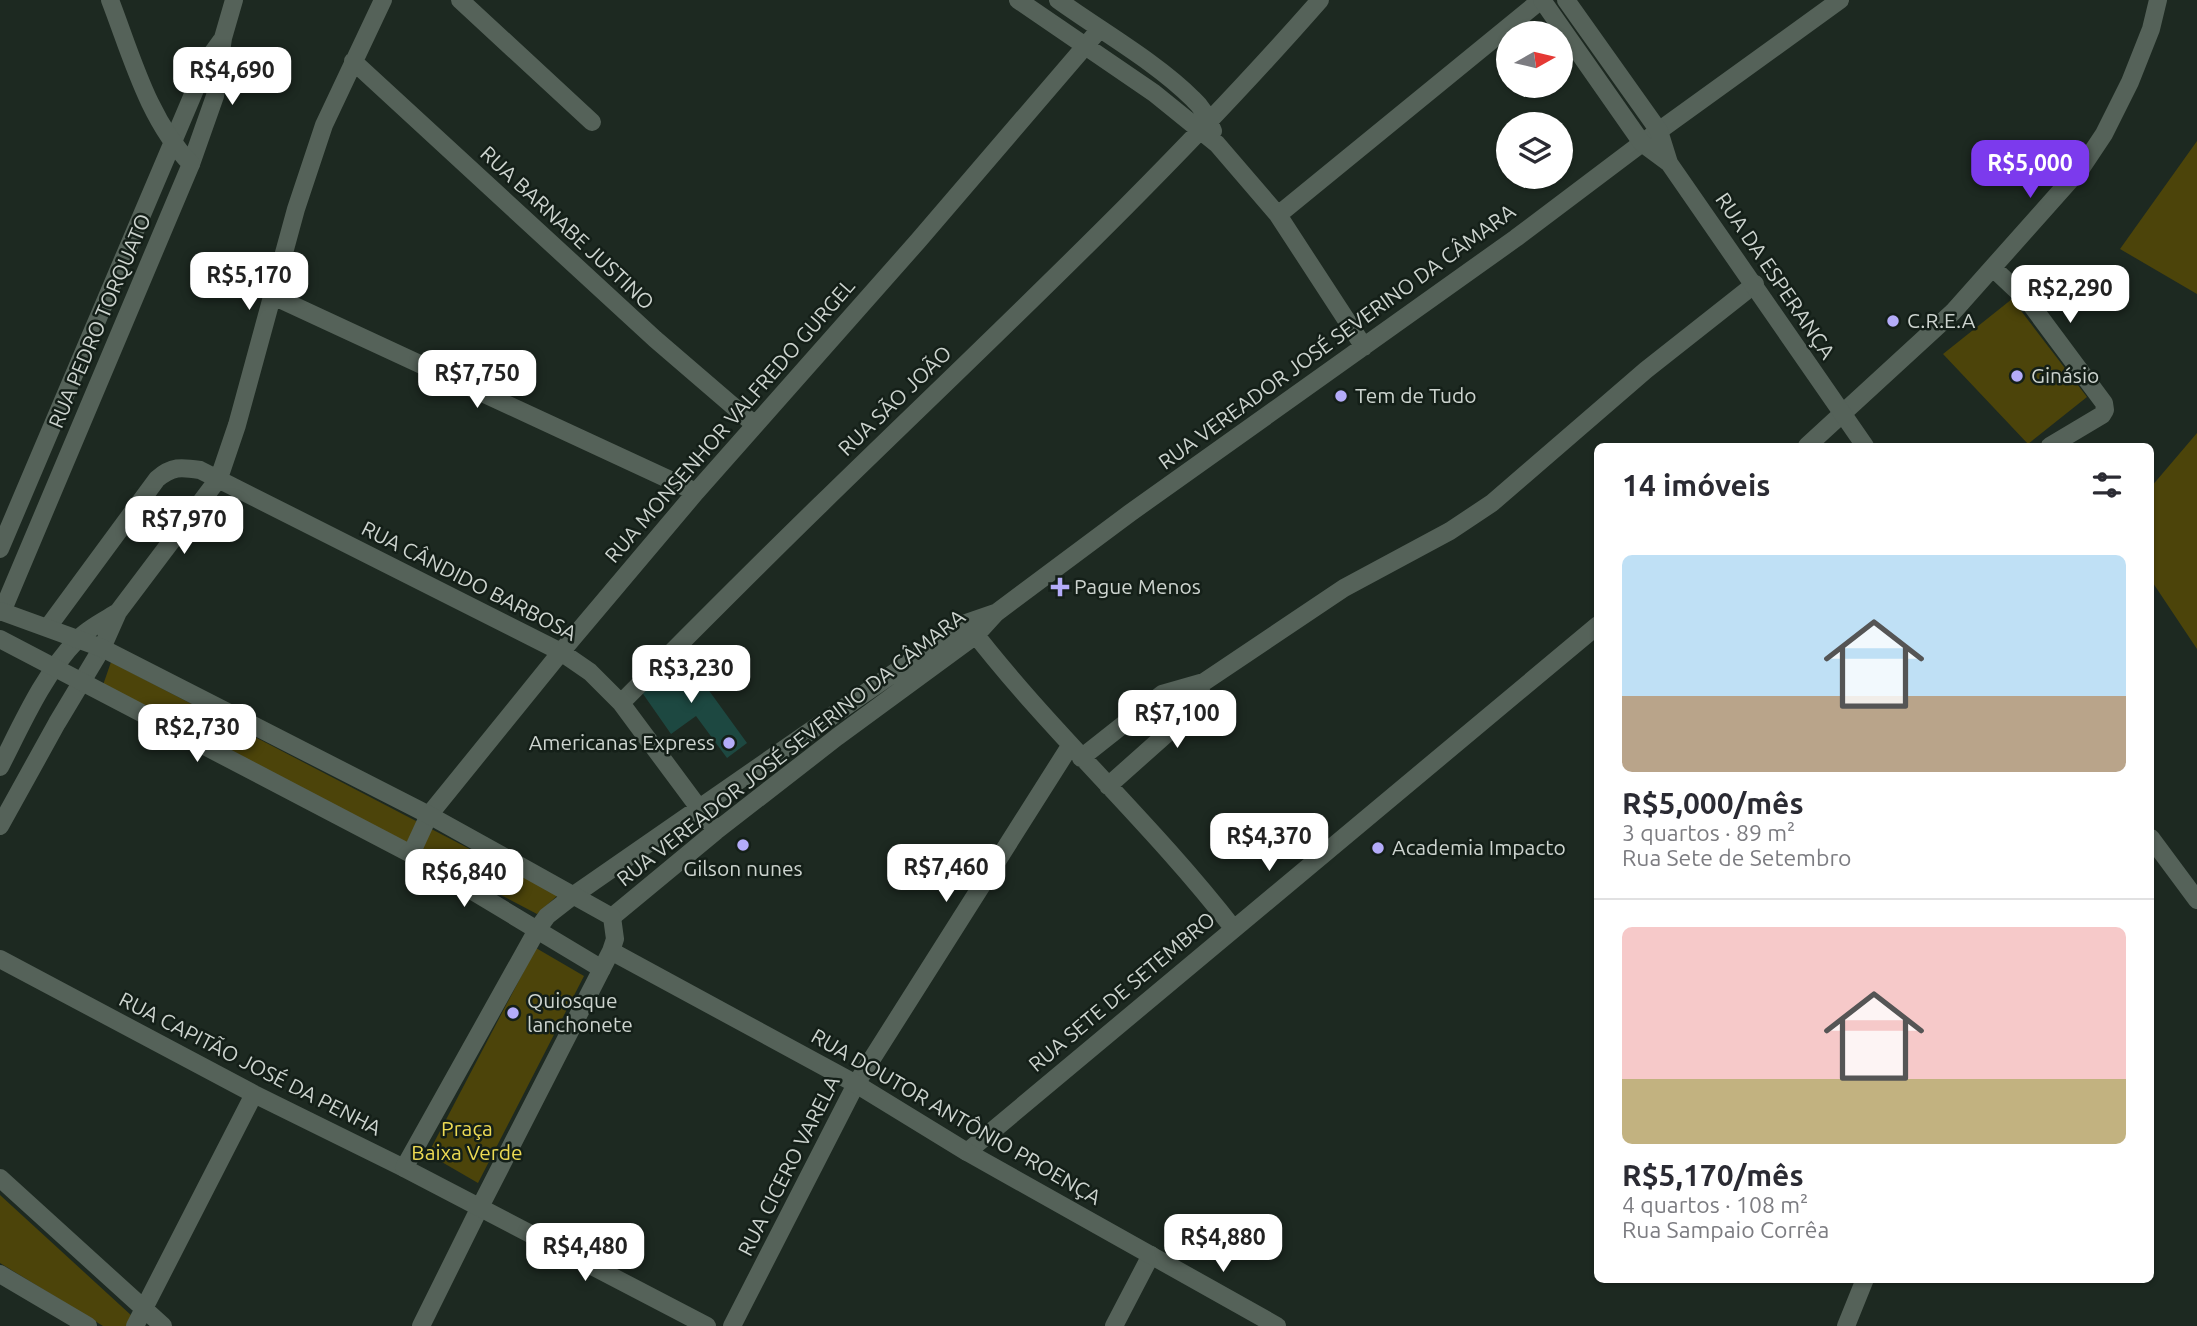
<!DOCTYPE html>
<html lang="pt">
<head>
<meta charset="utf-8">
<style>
  :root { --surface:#fff; --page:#f7f7f7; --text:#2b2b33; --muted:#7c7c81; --line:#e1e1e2; --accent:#7c3aed }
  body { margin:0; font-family:Ubuntu,sans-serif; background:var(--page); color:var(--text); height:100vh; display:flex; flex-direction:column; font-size:26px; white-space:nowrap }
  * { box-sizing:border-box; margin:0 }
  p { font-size:23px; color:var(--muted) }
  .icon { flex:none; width:38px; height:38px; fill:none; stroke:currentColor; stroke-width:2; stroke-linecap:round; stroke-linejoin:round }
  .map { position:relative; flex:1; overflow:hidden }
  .side { position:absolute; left:1594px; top:443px; width:560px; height:840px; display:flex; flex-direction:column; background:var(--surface); border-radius:10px; box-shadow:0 2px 5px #0004 }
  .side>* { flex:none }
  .needle { width:46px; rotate:82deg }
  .buttons { position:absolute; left:1496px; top:21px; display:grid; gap:14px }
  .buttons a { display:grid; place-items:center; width:77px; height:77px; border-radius:50%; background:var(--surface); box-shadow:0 2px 5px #0004; font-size:35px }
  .price { position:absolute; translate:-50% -60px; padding:0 16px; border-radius:14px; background:#fff; color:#222; font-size:23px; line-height:46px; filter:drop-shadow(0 2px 4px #0008) }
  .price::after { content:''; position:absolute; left:50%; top:42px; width:21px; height:16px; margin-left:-10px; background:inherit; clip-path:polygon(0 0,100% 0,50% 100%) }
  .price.current { background:var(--accent); color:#fff }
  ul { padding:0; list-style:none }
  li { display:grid; align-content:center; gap:14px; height:371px; padding:0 28px }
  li+li { border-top:2px solid var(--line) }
  li span { display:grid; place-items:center; height:217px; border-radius:10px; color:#555 }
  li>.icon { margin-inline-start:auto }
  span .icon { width:126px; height:126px; fill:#fffc; stroke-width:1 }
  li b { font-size:30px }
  h2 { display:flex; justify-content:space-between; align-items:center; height:84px; padding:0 28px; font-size:30px }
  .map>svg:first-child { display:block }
  .green { fill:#4c440a }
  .building { fill:#1d4841 }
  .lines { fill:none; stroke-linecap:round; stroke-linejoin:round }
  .minor { stroke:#556259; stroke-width:18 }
  .tertiary { stroke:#556259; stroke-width:18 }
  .secondary { stroke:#556259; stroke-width:18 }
  .poi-dot { fill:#b4acf9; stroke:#141f18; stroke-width:2.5 }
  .labels { text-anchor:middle; stroke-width:5; stroke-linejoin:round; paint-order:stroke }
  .street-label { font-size:21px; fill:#cdd4cf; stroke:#141f18 }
  .poi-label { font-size:21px; fill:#cdd4cf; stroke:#141f18; text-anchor:start }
  .park-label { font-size:21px; fill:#edda53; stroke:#141f18 }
</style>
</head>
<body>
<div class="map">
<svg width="2197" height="1326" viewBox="0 0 2197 1326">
  <rect width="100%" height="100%" fill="#1d2921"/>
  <!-- green -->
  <path class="green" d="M2197,141V294L2120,249Z
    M2012,299L2087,397L2028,444L1943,354Z
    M2197,433V649L2151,580V487Z
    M111,662L558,895L537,914L103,685Z
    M536,948L584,976L478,1183L428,1154Z
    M0,1195L132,1316L126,1326H103L0,1263Z"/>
  <!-- building -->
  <path class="building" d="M681,652L747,743L727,758L696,716L671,734L641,691Z"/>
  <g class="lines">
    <!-- minor -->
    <path class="minor" d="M460,0L592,122
      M1018,0L1154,93L1217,144L1278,215L1364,347
      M1058,0C1101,31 1156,62 1193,99C1202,107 1209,120 1213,131
      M353,61L655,339L755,425
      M172,144L208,59L221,41
      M191,164L215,96L223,38L234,0
      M1278,215L1541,0
      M1994,269L2029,302L2104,403L2105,410L2102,415L2050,446
      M273,296L696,492
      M1807,446L1953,312L2082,167L2104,134L2130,82L2151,29L2158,0
      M968,625C1050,732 1151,822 1233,928
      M48,627L157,479C172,466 181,467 200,470L561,652L590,672L621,703L716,831
      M621,703C687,637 753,570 820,505C990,339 1164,178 1320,0
      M1081,758L1162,694L1204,682L1344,588L1450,531L1492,503L1646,370L1755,284
      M0,767C22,724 43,675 77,640C88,628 105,620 118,612
      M1108,786L1181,721L1204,682
      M0,826L57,723L102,648L118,612L219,478L237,425L296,209L324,125L383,0
      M411,854L429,815L561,652L696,492L918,241L1099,30
      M574,895L966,623L995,613
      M612,917L716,831L837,737L976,635L996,613L1130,513L1516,238L1642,143L1840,0
      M0,959L254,1094L404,1168
      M967,1152L1598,625
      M0,1178L163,1326
      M0,1274L88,1326
      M135,1326L254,1094
      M421,1326L480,1207
      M732,1326L856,1084L1070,746
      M1846,1326L1865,1279"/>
    <!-- tertiary -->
    <path class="tertiary" d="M1542,0L1642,143L1669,163
      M1566,0L1659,131L1669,163L1865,446
      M0,549L172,144
      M2,612L191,164C148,119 132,57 110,0
      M2151,838L2197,900
      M1114,1326L1151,1255"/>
    <!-- secondary -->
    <path class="secondary" d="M0,611L102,648L429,815L612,917L615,939L611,951L480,1207
      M0,639L411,854L602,969
      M574,895L547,916L537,930L404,1168L707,1326
      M611,951L856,1084L967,1152L1277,1326"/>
  </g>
  <!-- markers -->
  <g class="poi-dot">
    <circle cx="1893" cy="321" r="7"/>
    <circle cx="2017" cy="376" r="7"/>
    <circle cx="1341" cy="396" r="7"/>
    <path d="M1056.5 576.5h7v7h7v7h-7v7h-7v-7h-7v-7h7z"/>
    <circle cx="729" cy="743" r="7"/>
    <circle cx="743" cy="845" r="7"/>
    <circle cx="1378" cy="848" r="7"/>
    <circle cx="513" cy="1013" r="7"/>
  </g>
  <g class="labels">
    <!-- street labels -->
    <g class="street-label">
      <text transform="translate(567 228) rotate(43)" y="7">RUA BARNABE JUSTINO</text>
      <text transform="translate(1775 276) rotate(56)" y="7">RUA DA ESPERANÇA</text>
      <text transform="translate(100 321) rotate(-67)" y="7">RUA PEDRO TORQUATO</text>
      <text transform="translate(1337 337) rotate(-36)" y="7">RUA VEREADOR JOSÉ SEVERINO DA CÂMARA</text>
      <text transform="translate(895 401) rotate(-44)" y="7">RUA SÃO JOÃO</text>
      <text transform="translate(730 421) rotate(-49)" y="7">RUA MONSENHOR VALFREDO GURGEL</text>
      <text transform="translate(469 581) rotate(27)" y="7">RUA CÂNDIDO BARBOSA</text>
      <text transform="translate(791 748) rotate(-38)" y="7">RUA VEREADOR JOSÉ SEVERINO DA CÂMARA</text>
      <text transform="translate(1122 992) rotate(-40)" y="7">RUA SETE DE SETEMBRO</text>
      <text transform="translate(250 1064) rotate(27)" y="7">RUA CAPITÃO JOSÉ DA PENHA</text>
      <text transform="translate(956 1117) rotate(30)" y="7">RUA DOUTOR ANTÔNIO PROENÇA</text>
      <text transform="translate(789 1166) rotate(-63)" y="7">RUA CICERO VARELA</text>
    </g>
    <!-- poi labels -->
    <g class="poi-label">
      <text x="1907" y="328">C.R.E.A</text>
      <text x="2031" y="383">Ginásio</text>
      <text x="1355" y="403">Tem de Tudo</text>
      <text x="1074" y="594">Pague Menos</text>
      <text x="715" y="750" text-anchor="end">Americanas Express</text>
      <text x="1392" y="855">Academia Impacto</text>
      <text x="743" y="876" text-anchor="middle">Gilson nunes</text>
      <text x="527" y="1008">Quiosque<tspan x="527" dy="24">lanchonete</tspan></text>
    </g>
    <!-- park labels -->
    <g class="park-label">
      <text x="467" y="1136">Praça<tspan x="467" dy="24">Baixa Verde</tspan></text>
    </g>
  </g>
</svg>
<div class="buttons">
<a><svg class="needle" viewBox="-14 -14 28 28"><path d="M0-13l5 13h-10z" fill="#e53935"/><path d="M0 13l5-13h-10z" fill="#7c7c81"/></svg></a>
<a><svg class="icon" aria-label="layers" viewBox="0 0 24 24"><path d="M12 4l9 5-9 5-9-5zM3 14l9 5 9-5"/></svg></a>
</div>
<b class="price" style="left:232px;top:107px">R$4,690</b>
<b class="price current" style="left:2030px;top:200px">R$5,000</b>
<b class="price" style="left:249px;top:312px">R$5,170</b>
<b class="price" style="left:2070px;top:325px">R$2,290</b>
<b class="price" style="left:477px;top:410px">R$7,750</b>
<b class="price" style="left:184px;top:556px">R$7,970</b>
<b class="price" style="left:691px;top:705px">R$3,230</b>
<b class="price" style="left:1177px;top:750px">R$7,100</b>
<b class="price" style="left:197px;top:764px">R$2,730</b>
<b class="price" style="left:1269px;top:873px">R$4,370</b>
<b class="price" style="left:946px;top:904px">R$7,460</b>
<b class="price" style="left:464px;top:909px">R$6,840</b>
<b class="price" style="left:1223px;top:1274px">R$4,880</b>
<b class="price" style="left:585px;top:1283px">R$4,480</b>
<section class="side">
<h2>14 imóveis<svg class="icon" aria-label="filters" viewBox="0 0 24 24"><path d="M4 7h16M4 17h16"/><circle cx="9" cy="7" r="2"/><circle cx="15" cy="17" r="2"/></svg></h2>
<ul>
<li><span style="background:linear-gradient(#bfe0f5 65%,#b9a48a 0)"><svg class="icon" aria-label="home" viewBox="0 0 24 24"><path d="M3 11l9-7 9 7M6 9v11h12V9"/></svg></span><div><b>R$5,000/mês</b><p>3 quartos · 89 m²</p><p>Rua Sete de Setembro</p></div></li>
<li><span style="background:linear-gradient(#f6c9c9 70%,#c2b280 0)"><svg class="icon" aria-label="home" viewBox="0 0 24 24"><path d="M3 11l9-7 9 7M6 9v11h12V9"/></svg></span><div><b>R$5,170/mês</b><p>4 quartos · 108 m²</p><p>Rua Sampaio Corrêa</p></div></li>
</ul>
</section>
</div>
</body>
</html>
